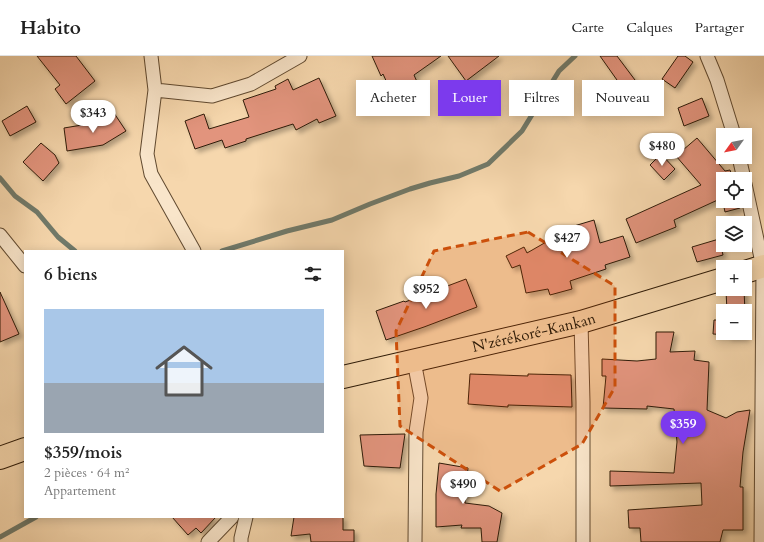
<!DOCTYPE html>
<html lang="fr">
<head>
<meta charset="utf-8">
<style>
  :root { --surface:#fff; --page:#f2f2f2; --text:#222; --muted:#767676; --line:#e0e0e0; --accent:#7c3aed }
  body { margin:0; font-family:Cardo,serif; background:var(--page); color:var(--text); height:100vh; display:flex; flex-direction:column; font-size:15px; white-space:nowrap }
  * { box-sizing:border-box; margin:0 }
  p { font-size:13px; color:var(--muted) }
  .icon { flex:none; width:22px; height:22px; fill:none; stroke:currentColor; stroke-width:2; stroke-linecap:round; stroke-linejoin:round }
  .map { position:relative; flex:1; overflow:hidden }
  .details { position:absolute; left:24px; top:194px; width:320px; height:268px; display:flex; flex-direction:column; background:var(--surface); border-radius:0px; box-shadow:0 2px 10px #0003 }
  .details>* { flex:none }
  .top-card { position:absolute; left:356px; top:24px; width:348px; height:36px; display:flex; gap:8px }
  .needle { width:26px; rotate:237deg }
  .tools { position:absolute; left:716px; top:72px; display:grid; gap:8px }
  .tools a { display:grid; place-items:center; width:36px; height:36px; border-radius:0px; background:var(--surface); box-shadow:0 2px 10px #0003; font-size:20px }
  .price { position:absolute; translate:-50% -34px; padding:0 9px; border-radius:14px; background:#fff; color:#222; font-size:13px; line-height:26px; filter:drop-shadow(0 1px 2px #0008) }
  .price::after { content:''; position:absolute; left:50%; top:24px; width:12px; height:9px; margin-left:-6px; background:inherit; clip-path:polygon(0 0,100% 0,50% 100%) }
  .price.current { background:var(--accent); color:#fff }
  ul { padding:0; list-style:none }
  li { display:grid; align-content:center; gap:8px; height:212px; padding:0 20px }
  li span { display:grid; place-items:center; height:124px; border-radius:0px; color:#555 }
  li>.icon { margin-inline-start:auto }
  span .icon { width:72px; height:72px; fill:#fffc; stroke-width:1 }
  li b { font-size:17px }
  h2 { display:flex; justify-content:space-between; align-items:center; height:48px; padding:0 20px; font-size:17px }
  .pill { padding:0 14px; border-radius:0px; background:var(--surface); box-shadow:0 2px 10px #0003; font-size:14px; line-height:36px }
  .pill.current { background:var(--accent); color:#fff }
  header { display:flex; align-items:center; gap:24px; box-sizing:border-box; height:56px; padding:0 20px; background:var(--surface); border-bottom:1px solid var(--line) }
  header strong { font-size:19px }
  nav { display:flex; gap:22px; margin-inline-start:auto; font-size:14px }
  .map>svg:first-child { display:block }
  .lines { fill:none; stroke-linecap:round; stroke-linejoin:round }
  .stream { stroke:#717a6a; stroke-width:5 }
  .building { fill:#e2947d; stroke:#2f1b07; filter:url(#shadow) }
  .street-casing { stroke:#614a30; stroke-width:15 }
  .highway-casing { stroke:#2f1b07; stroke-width:24 }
  .street { stroke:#f9e5ca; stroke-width:13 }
  .highway { stroke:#f6d7ad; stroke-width:22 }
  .marked { fill:#cc500b; fill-opacity:0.2; stroke:#cc500b; stroke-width:3; stroke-dasharray:8 5; stroke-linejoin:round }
  .labels { text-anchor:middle; stroke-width:3; stroke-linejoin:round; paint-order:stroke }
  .street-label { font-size:15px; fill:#2f1b07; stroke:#f9e5ca }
</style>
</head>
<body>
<header>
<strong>Habito</strong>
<nav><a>Carte</a><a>Calques</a><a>Partager</a></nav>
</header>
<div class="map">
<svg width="764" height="486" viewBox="0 0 764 486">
  <defs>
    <filter id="shadow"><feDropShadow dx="3.5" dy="3.5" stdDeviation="2" flood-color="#0004"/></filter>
  </defs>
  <rect width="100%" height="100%" fill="#f6d7ad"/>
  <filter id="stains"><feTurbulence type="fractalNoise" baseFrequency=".005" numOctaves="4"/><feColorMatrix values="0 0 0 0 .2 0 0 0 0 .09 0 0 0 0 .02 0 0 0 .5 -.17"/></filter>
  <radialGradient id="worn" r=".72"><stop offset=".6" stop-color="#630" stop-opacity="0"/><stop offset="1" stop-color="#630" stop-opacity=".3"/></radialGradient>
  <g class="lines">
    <!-- stream -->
    <path class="stream" d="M0,122L15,140L37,156L58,181L75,195
      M222,195L287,175L332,164L370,148L410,133L430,127L459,120L488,108L522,75L559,15L575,0
      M0,481L36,461"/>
  </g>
  <!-- building -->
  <path class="building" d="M37,0H76L95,25L66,48L55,33L60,29Z
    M372,0H441L414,19L418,28L393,40L383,18L381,20Z
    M448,0H499L466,25Z
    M600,0H617L641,32L629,41Z
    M678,0H685L693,6L675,32L662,23Z
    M319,22L336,60L319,67L317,63L296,74L293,68L246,83V85L225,92L222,84L195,93L185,65L204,58L209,73L249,61L243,44L276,33L275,30L288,23L293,34Z
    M702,42L709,60L684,70L678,52Z
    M27,50L36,66L10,80L2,65Z
    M114,57L126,75L103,89L67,95L64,72L100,66Z
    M697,82L725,115L730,114L733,123H723V145H738L740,152L725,156L722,142L674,164L676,171L636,187L626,163L701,129L676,100Z
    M41,87L55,99L59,107L43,125L23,106Z
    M661,98L675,113L664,124L650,109Z
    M594,164L600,187L623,180L630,201L605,209L606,213L570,225L572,233L550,239L548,233L526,237L520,209L512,212L506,200L524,191L527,197L574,170Z
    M719,183L723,199L697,206L692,191Z
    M466,223L477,251L424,271L386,284L376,255L404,245L405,246Z
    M730,233H744L746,281H728V279L713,278L714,264H723V277H745V255H727L726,235Z
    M0,236L19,278L0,286Z
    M656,276H674L670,296L695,295L694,304L709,306L707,354L726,362L737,356L750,354L743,396L740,431H743V474H723L720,486H641L640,472H629L628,454L702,449L701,427L610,430V415L674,417L677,386L674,353L647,350V353L603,352L606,320H602V303L637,305L656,303Z
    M470,318L528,320V318L571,319L572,351L508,349V351L468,348Z
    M405,378L400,412L364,410L360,379Z
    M439,407L468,412L465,447L489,450L502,457L497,486H482L481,472H461L462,469L436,471V438Z
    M172,461H216L201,477L196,472L188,479Z
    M294,461H343V474H354V486H311L310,478L291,480Z"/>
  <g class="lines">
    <defs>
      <path id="street" d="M151,0L155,34L147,98L151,118L194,195
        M707,0L717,24L734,79
        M155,34L212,40L251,28L300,0
        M739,101L744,123
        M745,128L763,211L761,486
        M0,179L25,210
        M581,266L583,346V486
        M414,305L421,342L416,376L415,486
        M208,486L232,461
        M241,486V482L246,461"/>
      <g id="highway">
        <path d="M745,216L764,210"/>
        <path id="s1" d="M343,321L581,266L723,223"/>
        <path d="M0,402L25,393"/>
      </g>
    </defs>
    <!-- street casing -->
    <use href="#street" class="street-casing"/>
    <!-- highway casing -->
    <use href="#highway" class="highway-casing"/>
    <!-- street -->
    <use href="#street" class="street"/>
    <!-- highway -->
    <use href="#highway" class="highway"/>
  </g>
  <!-- marked area -->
  <path class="marked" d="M528,176L615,230V331L582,388L500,435L400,370L396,275L434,195Z"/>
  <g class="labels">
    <!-- street labels -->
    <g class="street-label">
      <text dy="5" stroke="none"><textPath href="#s1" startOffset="196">N'zérékoré-Kankan</textPath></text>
    </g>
  </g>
  <rect width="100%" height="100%" filter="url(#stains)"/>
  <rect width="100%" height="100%" fill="url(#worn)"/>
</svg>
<div class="tools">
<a><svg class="needle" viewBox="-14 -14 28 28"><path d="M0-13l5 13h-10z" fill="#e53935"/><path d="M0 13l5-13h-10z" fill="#767676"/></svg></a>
<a><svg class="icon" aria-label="locate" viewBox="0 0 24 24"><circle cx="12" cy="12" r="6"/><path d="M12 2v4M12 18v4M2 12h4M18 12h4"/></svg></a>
<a><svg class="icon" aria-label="layers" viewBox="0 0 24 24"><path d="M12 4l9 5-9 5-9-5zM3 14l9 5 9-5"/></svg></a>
<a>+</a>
<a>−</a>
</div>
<b class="price" style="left:93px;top:78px">$343</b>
<b class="price" style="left:662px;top:111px">$480</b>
<b class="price" style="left:567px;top:203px">$427</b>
<b class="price" style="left:426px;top:254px">$952</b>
<b class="price current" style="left:683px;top:389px">$359</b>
<b class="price" style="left:463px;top:449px">$490</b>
<div class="top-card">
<a class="pill">Acheter</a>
<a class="pill current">Louer</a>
<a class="pill">Filtres</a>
<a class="pill">Nouveau</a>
</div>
<section class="details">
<h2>6 biens<svg class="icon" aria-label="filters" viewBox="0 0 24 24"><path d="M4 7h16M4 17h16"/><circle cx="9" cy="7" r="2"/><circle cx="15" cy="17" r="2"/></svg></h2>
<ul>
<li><span style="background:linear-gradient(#a9c7e8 60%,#9aa5b1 0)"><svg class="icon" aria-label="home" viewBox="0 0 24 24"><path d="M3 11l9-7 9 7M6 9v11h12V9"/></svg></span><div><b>$359/mois</b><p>2 pièces · 64 m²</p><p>Appartement</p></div></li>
</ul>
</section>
</div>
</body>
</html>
